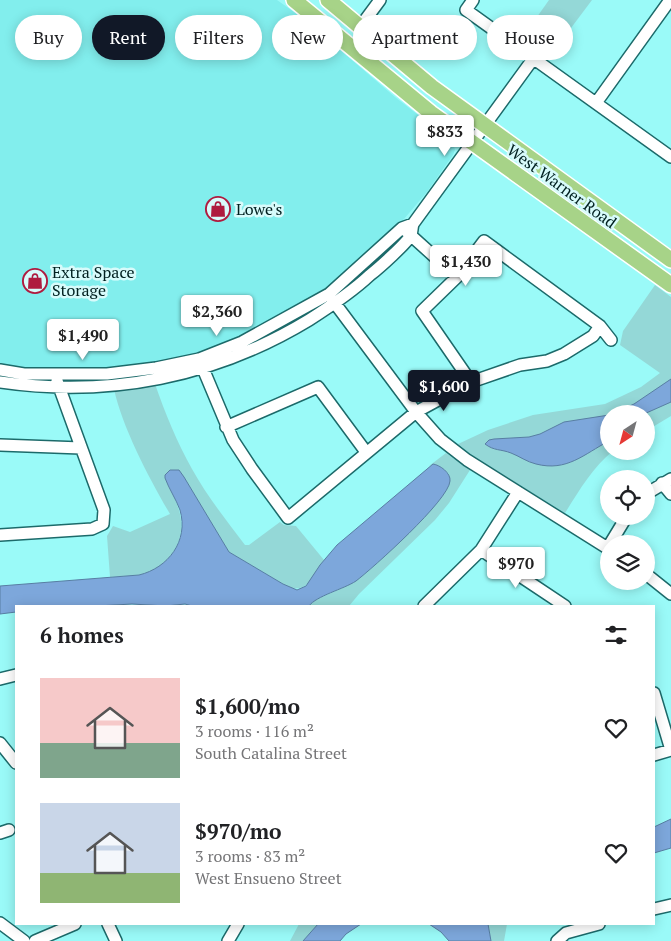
<!DOCTYPE html>
<html lang="en">
<head>
<meta charset="utf-8">
<style>
  :root { --surface:#fff; --page:#f2f2f2; --text:#202124; --muted:#757577; --accent:#111827 }
  body { margin:0; font-family:"PT Serif",serif; background:var(--page); color:var(--text); height:100vh; display:flex; flex-direction:column; font-size:19px; white-space:nowrap }
  * { box-sizing:border-box; margin:0 }
  p { font-size:16px; color:var(--muted) }
  .icon { flex:none; width:28px; height:28px; fill:none; stroke:currentColor; stroke-width:2; stroke-linecap:round; stroke-linejoin:round }
  .map { position:relative; flex:1; overflow:hidden }
  .details { position:absolute; left:15px; top:605px; width:640px; height:320px; display:flex; flex-direction:column; background:var(--surface); border-radius:0px; box-shadow:0 2px 12px #0003 }
  .details>* { flex:none }
  .guide { position:absolute; left:15px; top:15px; width:641px; height:45px; display:flex; gap:10px }
  .needle { width:32px; rotate:216deg }
  .controls { position:absolute; left:600px; top:405px; display:grid; gap:10px }
  .controls a { display:grid; place-items:center; width:55px; height:55px; border-radius:50%; background:var(--surface); box-shadow:0 2px 12px #0003; font-size:25px }
  .price { position:absolute; translate:-50% -42px; padding:0 11px; border-radius:5px; background:#fff; color:#222; font-size:16px; line-height:32px; filter:drop-shadow(0 1px 2px #0008) }
  .price::after { content:''; position:absolute; left:50%; top:30px; width:15px; height:11px; margin-left:-8px; background:inherit; clip-path:polygon(0 0,100% 0,50% 100%) }
  .price.on { background:var(--accent); color:#fff }
  ul { padding:0; list-style:none }
  li { display:flex; align-items:center; gap:15px; height:125px; padding:0 25px }
  li span { display:grid; place-items:center; flex:none; width:140px; height:100px; border-radius:0px; color:#555 }
  li>.icon { margin-inline-start:auto }
  span .icon { width:60px; height:60px; fill:#fffc; stroke-width:1 }
  li b { font-size:21px }
  h2 { display:flex; justify-content:space-between; align-items:center; height:60px; padding:0 25px; font-size:21px }
  .chip { padding:0 18px; border-radius:22px; background:var(--surface); box-shadow:0 2px 12px #0003; font-size:18px; line-height:45px }
  .chip.on { background:var(--accent); color:#fff }
  .map>svg:first-child { display:block }
  .built { fill:#82eeed }
  .green { fill:#94d8d7 }
  .water { fill:#7da7db; stroke:#587ea3 }
  .lines { fill:none; stroke-linecap:round; stroke-linejoin:round }
  .minor-casing { stroke:#1c6a6a; stroke-width:14 }
  .major-casing { stroke:#fff; stroke-width:18 }
  .minor { stroke:#fff; stroke-width:11 }
  .major { stroke:#a7d388; stroke-width:15 }
  .labels { text-anchor:middle; stroke-width:5; stroke-linejoin:round; paint-order:stroke }
  .street-label { font-size:16px; fill:#012020; stroke:#d8fbfb }
  .poi-label { font-size:16px; fill:#012020; stroke:#d8fbfb; text-anchor:start }
</style>
</head>
<body>
<div class="map">
<svg width="671" height="941" viewBox="0 0 671 941">
  <rect width="100%" height="100%" fill="#9afaf8"/>
  <!-- built -->
  <path class="built" d="M0,0H277L304,19L395,97L453,142L455,150L453,155L427,192L387,239L327,291L277,321L206,352L152,364L103,371L31,370L0,366Z"/>
  <!-- green -->
  <path class="green" d="M549,0H592L547,60L520,41Z
    M655,285L671,297V416L646,431V414H609V451H613C592,468 579,491 565,513L477,459L458,444L488,430L533,415L605,404L641,387L660,373L620,345L623,331Z
    M155,384C165,413 177,442 192,469C207,496 226,520 245,545H249L280,522L284,525L296,526L324,560C314,573 310,592 290,588L229,552L184,477L167,483C180,507 189,529 172,554C166,563 158,570 148,573C136,577 122,576 110,577L107,536L113,526L130,532L170,514C150,480 122,427 114,389Z
    M446,453L470,470L449,503L435,520L359,594L349,606H309L315,600L342,588L366,573L418,524L449,474C442,468 438,462 429,466Z
    M299,924H318L303,941H290Z
    M488,924H507L504,941H491Z"/>
  <!-- water -->
  <path class="water" d="M671,379V402L644,414H612L634,404Z
    M609,415V441C584,454 567,472 536,464C527,462 519,456 511,453C501,449 494,451 485,444L489,440L494,439L529,437L540,434L564,422Z
    M433,464C440,465 451,473 450,481C449,500 373,568 356,581C344,589 316,596 309,606H192L185,604L166,606L132,604L97,606H16V612L0,614V586L139,575C168,568 189,541 180,510C176,499 169,489 165,478V475L170,470H179L184,477L229,552L283,584L297,590L306,586L320,565L337,545Z
    M671,819V848L654,853V827Z
    M318,924H361L346,934L340,941H303Z
    M429,924H488L491,941H449L441,932Z"/>
  <g class="lines">
    <defs>
      <path id="minor" d="M473,0L466,10L671,157
        M360,27L380,0
        M596,103L670,0
        M406,231L457,277
        M331,298L416,412L440,439L467,460L609,549
        M199,359L233,440L252,469L288,518L416,412L471,382L520,365L547,361L564,354L593,336L600,326
        M0,370L24,374H107L156,368L199,359L242,342L329,294L402,228L413,224
        M0,382C109,398 215,377 309,320C331,306 352,292 370,275C379,268 407,243 411,235C412,232 412,227 413,224L533,59
        M471,382L422,311L457,277L484,241L600,326L611,340
        M226,427L318,387L366,452
        M0,445L81,448
        M662,483L671,494
        M646,494L671,479
        M0,535L92,529L103,524L104,510L57,381
        M610,544L627,516
        M481,550L565,606
        M646,574L671,594
        M424,606L481,550L518,492
        M0,679L16,675
        M654,693L671,750
        M0,743L16,763
        M654,755L671,750
        M0,833L9,830
        M654,909L671,905
        M0,923L24,941
        M108,924L116,941
        M35,941L75,924
        M228,941L238,924
        M557,941L566,933L599,924"/>
      <path id="major" d="M294,0L431,113L671,285
        M328,0L432,87L671,260"/>
    </defs>
    <!-- minor casing -->
    <use href="#minor" class="minor-casing"/>
    <!-- major casing -->
    <use href="#major" class="major-casing"/>
    <!-- minor -->
    <use href="#minor" class="minor"/>
    <!-- major -->
    <use href="#major" class="major"/>
  </g>
  <!-- icons -->
  <defs>
    <symbol id="shop-ring" viewBox="-11 -11 22 22"><circle r="9.5" fill="#d8fbfb" stroke="#af1b3f" stroke-width="1.5"/><path d="M-5-2.5h2.3a2.7 3.5 0 0 1 5.4 0H5L5.5 6h-11ZM-1.5-2.5h3a1.5 2.3 0 0 0-3 0Z" fill="#af1b3f"/></symbol>
  </defs>
  <g fill-rule="evenodd">
    <use href="#shop-ring" x="204" y="195" width="28" height="28"/>
    <use href="#shop-ring" x="21" y="267" width="28" height="28"/>
  </g>
  <g class="labels">
    <!-- street labels -->
    <g class="street-label">
      <text transform="translate(562 186) rotate(36)" y="6">West Warner Road</text>
    </g>
    <!-- poi labels -->
    <g class="poi-label">
      <text x="236" y="215">Lowe's</text>
      <text x="52" y="278">Extra Space<tspan x="52" dy="18">Storage</tspan></text>
    </g>
  </g>
</svg>
<div class="controls">
<a><svg class="needle" viewBox="-14 -14 28 28"><path d="M0-13l5 13h-10z" fill="#e53935"/><path d="M0 13l5-13h-10z" fill="#757577"/></svg></a>
<a><svg class="icon" aria-label="locate" viewBox="0 0 24 24"><circle cx="12" cy="12" r="6"/><path d="M12 2v4M12 18v4M2 12h4M18 12h4"/></svg></a>
<a><svg class="icon" aria-label="layers" viewBox="0 0 24 24"><path d="M12 4l9 5-9 5-9-5zM3 14l9 5 9-5"/></svg></a>
</div>
<b class="price" style="left:445px;top:157px">$833</b>
<b class="price" style="left:466px;top:287px">$1,430</b>
<b class="price" style="left:217px;top:337px">$2,360</b>
<b class="price" style="left:83px;top:361px">$1,490</b>
<b class="price on" style="left:444px;top:412px">$1,600</b>
<b class="price" style="left:516px;top:589px">$970</b>
<div class="guide">
<a class="chip">Buy</a>
<a class="chip on">Rent</a>
<a class="chip">Filters</a>
<a class="chip">New</a>
<a class="chip">Apartment</a>
<a class="chip">House</a>
</div>
<section class="details">
<h2>6 homes<svg class="icon" aria-label="filters" viewBox="0 0 24 24"><path d="M4 7h16M4 17h16"/><circle cx="9" cy="7" r="2"/><circle cx="15" cy="17" r="2"/></svg></h2>
<ul>
<li><span style="background:linear-gradient(#f6c9c9 65%,#7fa58c 0)"><svg class="icon" aria-label="home" viewBox="0 0 24 24"><path d="M3 11l9-7 9 7M6 9v11h12V9"/></svg></span><div><b>$1,600/mo</b><p>3 rooms · 116 m²</p><p>South Catalina Street</p></div><svg class="icon" aria-label="heart" viewBox="0 0 24 24"><path d="M12 20l-8-8c-3-5 5-10 8-4 3-6 11-1 8 4z"/></svg></li>
<li><span style="background:linear-gradient(#c9d6e8 70%,#8fb573 0)"><svg class="icon" aria-label="home" viewBox="0 0 24 24"><path d="M3 11l9-7 9 7M6 9v11h12V9"/></svg></span><div><b>$970/mo</b><p>3 rooms · 83 m²</p><p>West Ensueno Street</p></div><svg class="icon" aria-label="heart" viewBox="0 0 24 24"><path d="M12 20l-8-8c-3-5 5-10 8-4 3-6 11-1 8 4z"/></svg></li>
</ul>
</section>
</div>
</body>
</html>
